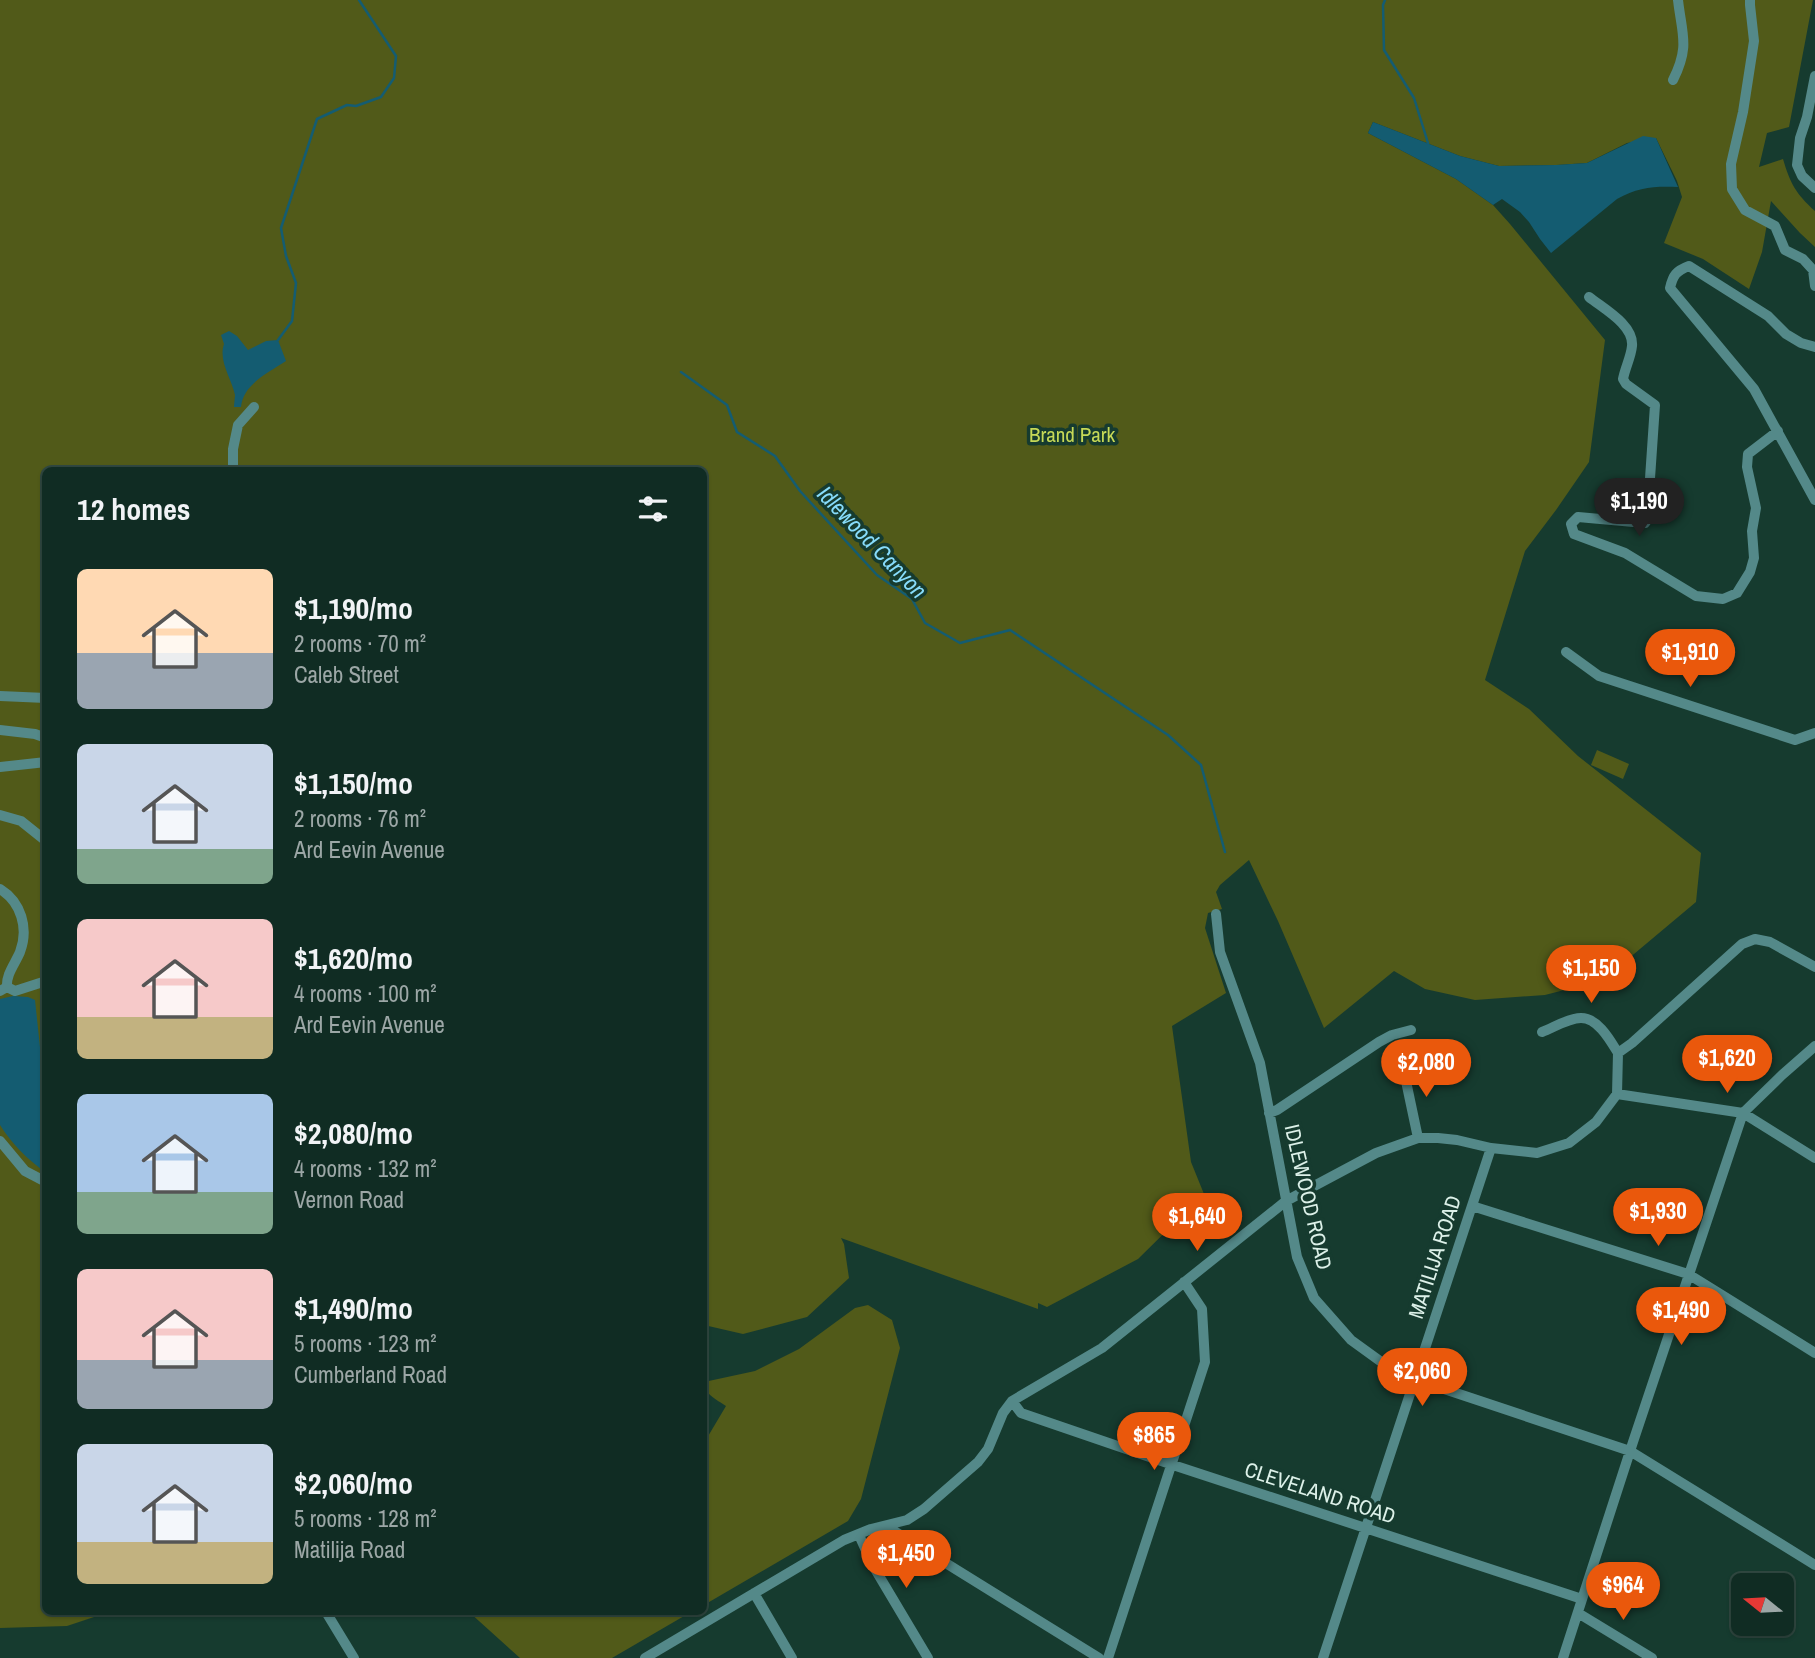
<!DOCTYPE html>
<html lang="en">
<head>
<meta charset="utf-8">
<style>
  :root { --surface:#102c23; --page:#19342b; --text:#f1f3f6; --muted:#9ca7a6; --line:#304841; --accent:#ea580c }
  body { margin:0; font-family:"Archivo Narrow",sans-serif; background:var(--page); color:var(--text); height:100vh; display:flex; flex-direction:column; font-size:26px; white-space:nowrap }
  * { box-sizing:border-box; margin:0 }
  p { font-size:23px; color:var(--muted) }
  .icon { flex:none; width:38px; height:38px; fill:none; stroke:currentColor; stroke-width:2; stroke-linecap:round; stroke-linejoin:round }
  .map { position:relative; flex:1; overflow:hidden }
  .panel { position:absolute; left:42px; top:467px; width:665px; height:1148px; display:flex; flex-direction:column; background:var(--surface); border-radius:10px; box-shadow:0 2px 5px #0004,0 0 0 2px var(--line) }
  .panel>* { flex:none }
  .needle { width:46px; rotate:288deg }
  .buttons { position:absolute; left:1731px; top:1573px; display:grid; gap:14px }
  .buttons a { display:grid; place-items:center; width:63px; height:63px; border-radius:10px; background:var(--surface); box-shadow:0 2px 5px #0004,0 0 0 2px var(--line); font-size:35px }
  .price { position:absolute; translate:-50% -60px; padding:0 16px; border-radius:24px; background:var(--accent); color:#fff; font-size:23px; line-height:46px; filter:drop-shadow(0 2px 4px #0008) }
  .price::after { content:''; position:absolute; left:50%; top:42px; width:21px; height:16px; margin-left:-10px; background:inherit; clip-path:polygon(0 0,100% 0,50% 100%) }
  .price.active { background:#222; color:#fff }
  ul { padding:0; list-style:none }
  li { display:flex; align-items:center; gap:21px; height:175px; padding:0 35px }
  li span { display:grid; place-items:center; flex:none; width:196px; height:140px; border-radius:10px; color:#555 }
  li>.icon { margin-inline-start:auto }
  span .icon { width:84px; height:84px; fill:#fffc; stroke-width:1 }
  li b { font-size:30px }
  h2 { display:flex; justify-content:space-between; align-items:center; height:84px; padding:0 35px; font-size:30px }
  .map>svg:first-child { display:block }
  .green { fill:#515a19 }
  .water { fill:#145c71 }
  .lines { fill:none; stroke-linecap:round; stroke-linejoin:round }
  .stream { stroke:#145c71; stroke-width:2.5 }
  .street { stroke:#548989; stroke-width:10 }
  .labels { text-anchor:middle; stroke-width:7; stroke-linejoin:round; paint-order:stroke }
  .park-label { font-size:21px; fill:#c6d957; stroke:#163b2f }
  .street-label { font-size:21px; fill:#ddf1e9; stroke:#163b2f }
  .water-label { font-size:23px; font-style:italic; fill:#87dcfb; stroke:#163b2f }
</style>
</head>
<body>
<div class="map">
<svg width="1815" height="1658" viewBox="0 0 1815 1658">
  <rect width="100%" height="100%" fill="#163b2f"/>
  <!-- green -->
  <path class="green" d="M0,0H1813L1789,127L1767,133L1759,167L1783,159C1790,183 1796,194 1815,211V247L1800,233L1771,201L1762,252L1749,289L1703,259L1664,243L1682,197L1677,181L1656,138L1627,143L1587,163L1557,165L1499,166L1460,156L1373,122L1368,133L1456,179L1493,205L1510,224L1605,340L1589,462L1556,510L1525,551L1485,680L1529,709L1578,756L1701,853L1696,902L1603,980L1545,995L1475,1000L1425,989L1394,971L1324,1028L1278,921L1249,860L1220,885L1216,892L1222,909L1208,913L1205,928L1226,993L1172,1026L1191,1162L1204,1194L1138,1259L1047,1307L1038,1303V1309L841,1238L844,1244L849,1278L807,1317L743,1334L704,1325V471H46V1612H109L67,1626L0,1628Z
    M1597,750L1629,764L1623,779L1591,765Z
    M868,1305L892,1320L900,1348L861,1499L848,1521L704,1605V1443L726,1406C716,1399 705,1395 704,1382L755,1371L799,1349L855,1308Z
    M469,1612H691L612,1658H520Z"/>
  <!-- water -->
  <path class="water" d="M1373,122L1460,156L1499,166L1556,165L1587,163L1643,136L1656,138L1678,187C1655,186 1638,187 1617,199L1551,253L1540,239L1529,222L1520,212L1502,199L1493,205L1456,179L1368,133Z
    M229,331L237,336L248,350L266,341L278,340L286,361C268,373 243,384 241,407H234C234,406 235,396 235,395C232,379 218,361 224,344L221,335Z
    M13,996L28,997L35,1000L42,1066L45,1069V1172C27,1159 12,1144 0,1125V999Z"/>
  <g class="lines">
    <!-- stream -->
    <path class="stream" d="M1385,0L1383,5L1384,50L1414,98L1428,143
      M278,340L292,321L296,283L286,256L281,228L317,119L347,105L356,106L381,97L394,78L396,56L359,0
      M681,372L727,405L737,432L775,456L800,491L877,575L912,599L925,623L960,643L1010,630L1168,735L1201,765L1225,852"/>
    <!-- street -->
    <path class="street" d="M1750,0V5L1754,41L1743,112L1731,164L1732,189L1745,210L1775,226L1785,250L1803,259L1813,270L1815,286
      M1815,76L1807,117L1800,138L1797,165L1802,176L1815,188
      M1673,80C1690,46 1682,35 1678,0
      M1589,297C1604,309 1634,325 1632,346C1631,357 1625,368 1623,379L1626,384L1655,405L1649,493C1654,506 1654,512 1645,523L1578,517L1571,524L1574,534L1625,553L1696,596L1723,599L1737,593L1750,572L1754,558L1752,531L1756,508L1747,467L1748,454L1778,431
      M1815,347L1801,343L1786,334L1768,316L1689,266C1676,271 1673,275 1670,288L1754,389L1815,500
      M233,471V449L238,425L254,407
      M1566,652L1599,676L1795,740L1815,733
      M0,696L46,698
      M0,730L35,734L46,738
      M0,767L46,762
      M0,815L21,821L46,841
      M0,889C21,902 29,928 20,952C15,964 6,974 7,987
      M1216,914L1220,952L1260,1063L1297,1257L1314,1298L1351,1340L1380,1361L1414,1379L1630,1451L1815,1565
      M0,991L7,987L15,991L46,981
      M1542,1032C1553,1028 1568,1018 1581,1018C1598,1018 1610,1040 1618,1053
      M1403,1067L1418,1138
      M1617,1094L1743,1113L1815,1158
      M1269,1113L1277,1110L1379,1042L1392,1035L1411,1030
      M0,1141L25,1171L46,1182
      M1472,1206L1688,1274L1815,1353
      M1012,1401L1021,1413L1173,1465L1582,1599
      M886,1526L1099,1658
      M859,1535L872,1564L928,1658
      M754,1593L792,1658
      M326,1612L354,1658
      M1578,1613L1652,1658
      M645,1658L844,1540L871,1529L907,1520L924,1509L978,1462L988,1449L1003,1413L1012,1401L1102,1348L1286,1201L1376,1153L1418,1138H1438L1457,1140L1491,1148L1537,1153L1569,1143L1596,1122L1617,1094L1618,1053L1632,1043L1742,944L1755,939L1770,942L1815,967
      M1108,1658L1205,1362L1202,1309L1184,1282
      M1323,1658L1491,1148
      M1563,1658L1633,1442L1743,1113L1782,1075L1815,1046"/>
  </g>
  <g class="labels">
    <!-- park labels -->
    <g class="park-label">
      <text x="1072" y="442">Brand Park</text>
    </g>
    <!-- street labels -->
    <g class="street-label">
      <text transform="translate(1308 1197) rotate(77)" y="7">IDLEWOOD ROAD</text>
      <text transform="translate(1435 1257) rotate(-72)" y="7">MATILIJA ROAD</text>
      <text transform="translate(1320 1493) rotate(18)" y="7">CLEVELAND ROAD</text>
    </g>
    <!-- water labels -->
    <g class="water-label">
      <text transform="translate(872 542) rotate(46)" y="8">Idlewood Canyon</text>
    </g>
  </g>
</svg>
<div class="buttons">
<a><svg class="needle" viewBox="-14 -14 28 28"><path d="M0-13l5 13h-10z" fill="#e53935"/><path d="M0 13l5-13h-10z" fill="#9ca7a6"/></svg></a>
</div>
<b class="price active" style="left:1639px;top:538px">$1,190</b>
<b class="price" style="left:1690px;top:689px">$1,910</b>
<b class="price" style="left:1591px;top:1005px">$1,150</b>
<b class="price" style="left:1727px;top:1095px">$1,620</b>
<b class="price" style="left:1426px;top:1099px">$2,080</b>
<b class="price" style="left:1658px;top:1248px">$1,930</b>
<b class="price" style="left:1197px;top:1253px">$1,640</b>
<b class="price" style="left:1681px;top:1347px">$1,490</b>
<b class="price" style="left:1422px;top:1408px">$2,060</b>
<b class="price" style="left:1154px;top:1472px">$865</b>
<b class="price" style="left:906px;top:1590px">$1,450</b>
<b class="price" style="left:1623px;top:1622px">$964</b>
<section class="panel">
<h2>12 homes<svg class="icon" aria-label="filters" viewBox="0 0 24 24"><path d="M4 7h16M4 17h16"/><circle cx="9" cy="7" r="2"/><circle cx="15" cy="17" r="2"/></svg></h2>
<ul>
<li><span style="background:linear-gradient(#ffd9b3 60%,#9aa5b1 0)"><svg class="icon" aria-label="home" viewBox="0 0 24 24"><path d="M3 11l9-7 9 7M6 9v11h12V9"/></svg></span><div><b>$1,190/mo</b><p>2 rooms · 70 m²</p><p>Caleb Street</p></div></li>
<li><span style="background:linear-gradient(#c9d6e8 75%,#7fa58c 0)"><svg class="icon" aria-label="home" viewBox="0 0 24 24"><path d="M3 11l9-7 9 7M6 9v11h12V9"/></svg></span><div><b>$1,150/mo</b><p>2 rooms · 76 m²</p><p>Ard Eevin Avenue</p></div></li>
<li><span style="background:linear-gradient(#f6c9c9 70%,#c2b280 0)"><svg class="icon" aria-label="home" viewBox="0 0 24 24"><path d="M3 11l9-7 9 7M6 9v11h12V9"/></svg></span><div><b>$1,620/mo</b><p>4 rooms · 100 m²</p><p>Ard Eevin Avenue</p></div></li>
<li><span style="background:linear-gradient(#a9c7e8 70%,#7fa58c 0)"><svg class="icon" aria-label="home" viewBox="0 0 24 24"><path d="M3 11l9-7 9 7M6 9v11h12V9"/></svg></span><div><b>$2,080/mo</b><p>4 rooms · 132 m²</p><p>Vernon Road</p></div></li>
<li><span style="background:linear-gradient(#f6c9c9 65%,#9aa5b1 0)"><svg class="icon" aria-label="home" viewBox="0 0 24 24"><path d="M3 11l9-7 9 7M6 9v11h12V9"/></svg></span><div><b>$1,490/mo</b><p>5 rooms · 123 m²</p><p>Cumberland Road</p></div></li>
<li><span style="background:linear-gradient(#c9d6e8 70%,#c2b280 0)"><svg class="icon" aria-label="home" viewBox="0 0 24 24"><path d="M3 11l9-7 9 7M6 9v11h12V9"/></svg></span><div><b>$2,060/mo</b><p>5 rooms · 128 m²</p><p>Matilija Road</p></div></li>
</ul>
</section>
</div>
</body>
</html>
